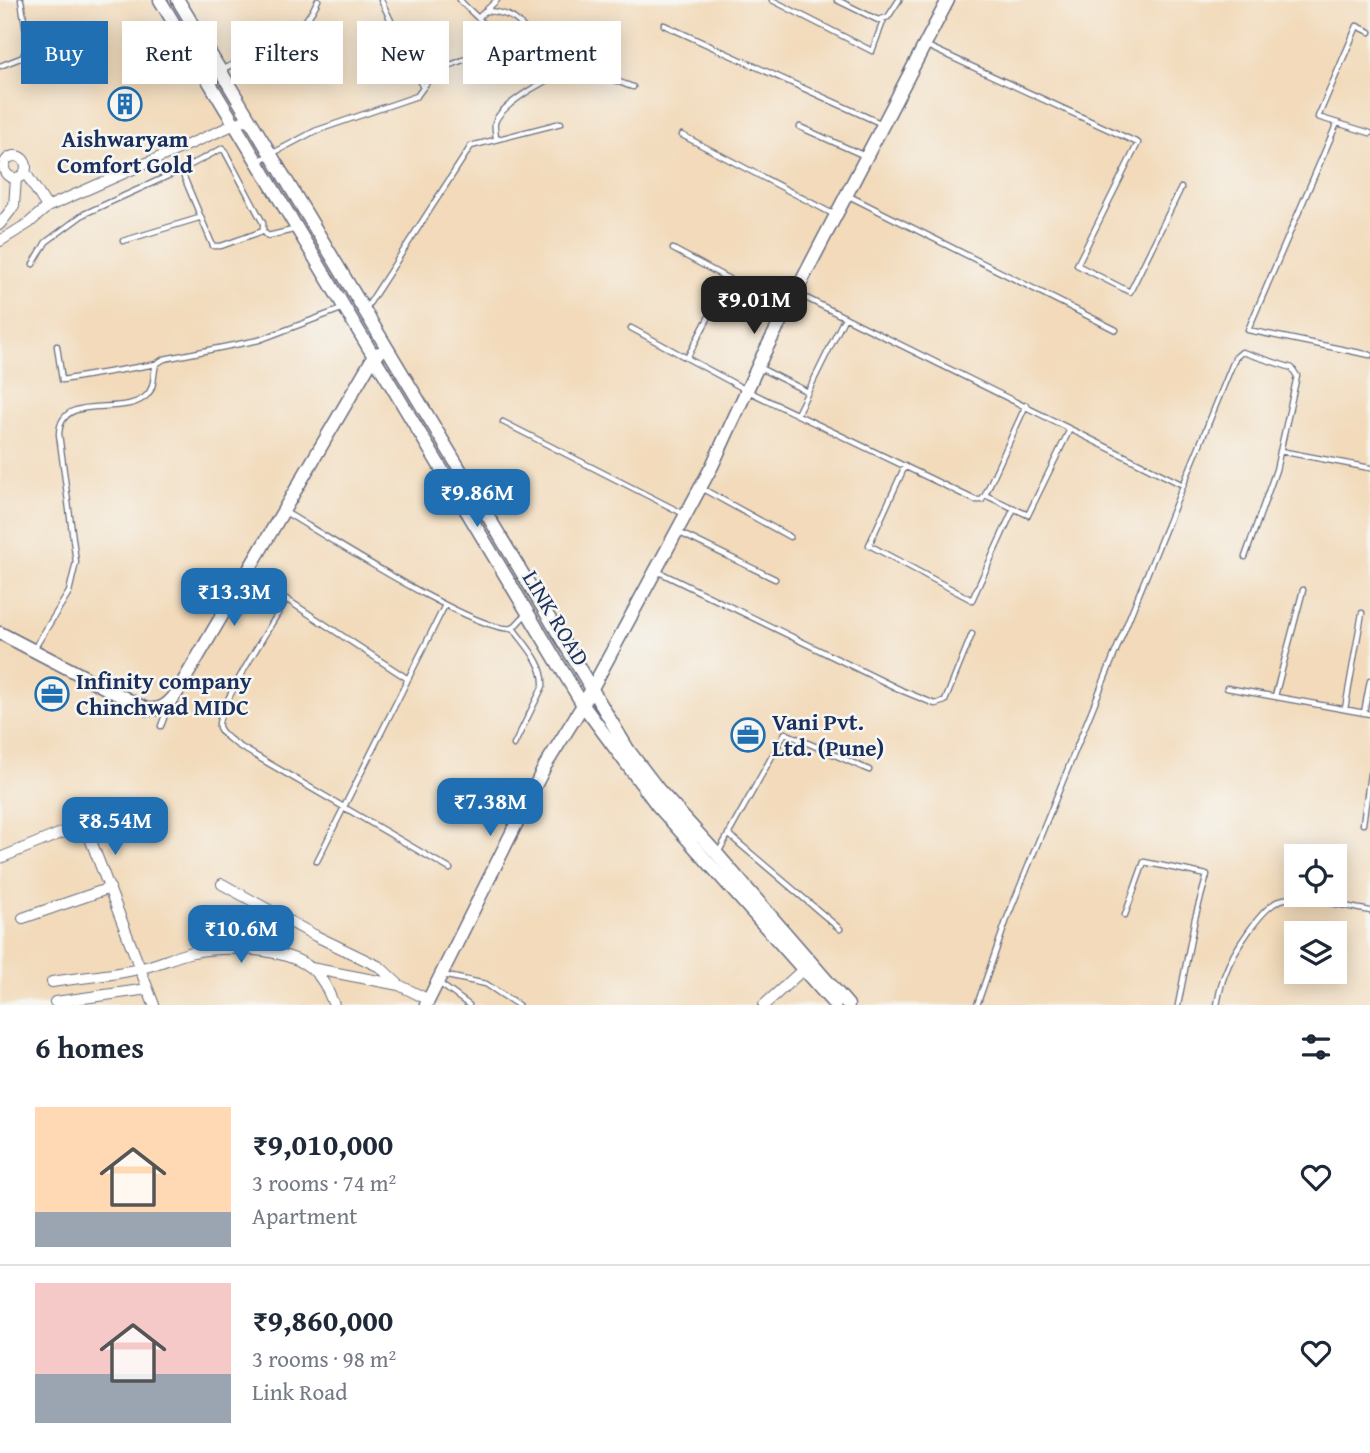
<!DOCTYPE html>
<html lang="en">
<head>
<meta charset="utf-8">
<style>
  :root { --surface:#fff; --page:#f6f6f7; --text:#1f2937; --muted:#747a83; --line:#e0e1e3; --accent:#1f6fb2 }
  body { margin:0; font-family:"Gentium Book Plus",serif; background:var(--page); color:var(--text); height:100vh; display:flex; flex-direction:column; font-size:26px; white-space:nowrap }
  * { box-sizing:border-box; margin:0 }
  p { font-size:23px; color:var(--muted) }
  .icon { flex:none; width:38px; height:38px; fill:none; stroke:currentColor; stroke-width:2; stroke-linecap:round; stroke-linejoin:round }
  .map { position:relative; height:1005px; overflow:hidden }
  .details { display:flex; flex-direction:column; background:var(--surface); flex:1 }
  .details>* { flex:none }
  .banner { position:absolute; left:21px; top:21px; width:700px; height:63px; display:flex; gap:14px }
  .fabs { position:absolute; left:1284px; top:844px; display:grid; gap:14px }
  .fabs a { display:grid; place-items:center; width:63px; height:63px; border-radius:0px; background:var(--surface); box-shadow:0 4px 18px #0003; font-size:35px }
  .price { position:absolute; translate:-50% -60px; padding:0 16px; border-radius:14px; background:var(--accent); color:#fff; font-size:23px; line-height:46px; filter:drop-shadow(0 2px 4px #0008) }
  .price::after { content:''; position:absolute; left:50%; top:42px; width:21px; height:16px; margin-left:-10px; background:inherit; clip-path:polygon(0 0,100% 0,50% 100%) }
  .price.on { background:#222; color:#fff }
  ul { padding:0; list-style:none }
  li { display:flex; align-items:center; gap:21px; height:175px; padding:0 35px }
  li+li { border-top:2px solid var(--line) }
  li span { display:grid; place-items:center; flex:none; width:196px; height:140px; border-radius:0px; color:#555 }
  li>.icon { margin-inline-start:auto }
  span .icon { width:84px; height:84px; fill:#fffc; stroke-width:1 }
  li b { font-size:30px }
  h2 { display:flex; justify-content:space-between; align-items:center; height:84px; padding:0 35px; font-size:30px }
  .chip { padding:0 24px; border-radius:0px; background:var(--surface); box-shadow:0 4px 18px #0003; font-size:24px; line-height:63px }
  .chip.on { background:var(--accent); color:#fff }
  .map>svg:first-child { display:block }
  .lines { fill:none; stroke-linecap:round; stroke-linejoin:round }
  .service-casing { stroke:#666b7e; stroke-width:7 }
  .minor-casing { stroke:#666b7e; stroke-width:12 }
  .tertiary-casing { stroke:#666b7e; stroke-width:15 }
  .service { stroke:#fff; stroke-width:4.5 }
  .minor { stroke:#fff; stroke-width:10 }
  .tertiary { stroke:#fff; stroke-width:12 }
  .labels { text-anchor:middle; stroke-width:5; stroke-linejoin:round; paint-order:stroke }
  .poi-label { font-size:23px; font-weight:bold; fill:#1b2f5e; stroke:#f6f6f2; text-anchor:start }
  .street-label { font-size:23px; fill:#1b2f5e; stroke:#f6f6f2 }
</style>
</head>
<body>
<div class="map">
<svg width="1370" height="1005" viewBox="0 0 1370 1005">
  <rect width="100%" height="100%" fill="#f6f6f2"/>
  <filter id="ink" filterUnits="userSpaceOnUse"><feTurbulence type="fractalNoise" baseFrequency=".0143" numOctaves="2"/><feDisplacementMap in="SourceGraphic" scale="14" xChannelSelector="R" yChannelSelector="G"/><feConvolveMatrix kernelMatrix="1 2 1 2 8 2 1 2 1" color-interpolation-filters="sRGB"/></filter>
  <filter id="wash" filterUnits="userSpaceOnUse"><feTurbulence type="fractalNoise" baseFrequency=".00686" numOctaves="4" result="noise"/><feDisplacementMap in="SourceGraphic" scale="28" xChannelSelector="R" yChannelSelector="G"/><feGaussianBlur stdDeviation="1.57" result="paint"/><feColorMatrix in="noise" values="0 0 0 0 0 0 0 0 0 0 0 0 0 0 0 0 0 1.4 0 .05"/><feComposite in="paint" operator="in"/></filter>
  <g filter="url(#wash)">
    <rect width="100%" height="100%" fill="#f2daba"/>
  </g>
  <g filter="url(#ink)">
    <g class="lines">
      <defs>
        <path id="service" d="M381,0L423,88
          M772,0L872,51L884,19
          M837,0L878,20L888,17L899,0
          M486,11C531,12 533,47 543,82
          M480,16L497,0
          M664,25L880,123
          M1370,32L1357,26L1318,117L1370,133
          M925,45L1138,143L1077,265L1130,292L1181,188
          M0,66L23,57L26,47V32L21,0
          M223,69C261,51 300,42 318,0
          M1337,123L1248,330L1370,355
          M800,127L865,156
          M682,135L833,214
          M496,139C496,134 494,127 495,123C499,105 557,71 575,70C591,69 617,82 633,87
          M258,161L315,131L417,96L428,81L446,67L485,51C500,28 471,15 460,0
          M847,195L1116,330
          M263,231L268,236L297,229
          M123,241L199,218
          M673,249L729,279L687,358
          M33,264L46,242L84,214L181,170L223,148L263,223V231L221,246H213L181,170
          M796,293L1183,485
          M365,310L471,146L561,123
          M631,328L748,391L975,500H982L985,495L1026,405
          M57,346L62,380L156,364
          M758,367L808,392
          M797,414L845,317
          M503,422L684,514
          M1280,451L1370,468
          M905,466L869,545L972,600L1014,508
          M701,488L790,537
          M985,495L1028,515L1070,429
          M285,512C321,533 481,636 513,628L526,614
          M678,532L775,579
          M657,571L903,691L935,704L945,701L972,634
          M248,574L408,679
          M286,600C275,619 215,711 219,727C222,735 232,741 239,746L450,869
          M513,628C525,645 545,664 543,686L514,745
          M34,649L69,592L76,562L59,434C61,389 125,420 148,394C155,386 153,374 156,364L164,359L259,340L344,308
          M1227,688L1370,714
          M1275,696L1303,590
          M1345,709L1362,613
          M1364,713L1370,681
          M161,726L168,707
          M1363,824L1370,774
          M83,827L96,816L108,811
          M728,834L840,929
          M718,853L785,733L869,770
          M317,861L445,605
          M1125,915L1144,862L1207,875L1195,918L1178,1005
          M442,975L486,984L518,1005
          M439,983L469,1005
          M977,1005L1008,916L1235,358L1242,352L1292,368L1297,376L1276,470L1245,557
          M1217,1005C1219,995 1221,983 1225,974C1232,954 1263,903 1284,899C1305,896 1348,907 1370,911"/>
        <path id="minor" d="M4 167a11 11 0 1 1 22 0a11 11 0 1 1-22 0Z
          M25,172L47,207L249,118
          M0,224L14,206L16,178
          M0,241L29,223L47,207
          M0,858L71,829H82L88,833L154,1005
          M222,884L316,936L380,967L399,985
          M23,918L110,888
          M311,968L399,985L429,1000
          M52,982C81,977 113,976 142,968C159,964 175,956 193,952C225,946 286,947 312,969C324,979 328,991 334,1005
          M55,1002L148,989
          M764,1005L807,966"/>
        <path id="tertiary" d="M160,0L583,705L657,805L835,1005
          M178,0L629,751L658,789L717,854L848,1005
          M0,633L146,709C160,711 168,705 176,694L374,356L379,353
          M426,1005L545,766L583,705L712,466L763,355L948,0"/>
      </defs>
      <!-- service casing -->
      <use href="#service" class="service-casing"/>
      <!-- minor casing -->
      <use href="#minor" class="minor-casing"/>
      <!-- tertiary casing -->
      <use href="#tertiary" class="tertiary-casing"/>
      <!-- service -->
      <use href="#service" class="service"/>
      <!-- minor -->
      <use href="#minor" class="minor"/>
      <!-- tertiary -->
      <use href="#tertiary" class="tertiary"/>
    </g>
  </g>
  <!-- icons -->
  <defs>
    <symbol id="building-ring" viewBox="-11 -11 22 22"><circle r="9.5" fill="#f6f6f2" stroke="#1f6fb2" stroke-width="1.5"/><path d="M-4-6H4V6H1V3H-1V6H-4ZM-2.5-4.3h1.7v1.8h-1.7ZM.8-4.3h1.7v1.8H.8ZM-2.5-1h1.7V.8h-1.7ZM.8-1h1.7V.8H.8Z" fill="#1f6fb2"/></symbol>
    <symbol id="office-ring" viewBox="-11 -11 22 22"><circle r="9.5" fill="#f6f6f2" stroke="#1f6fb2" stroke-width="1.5"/><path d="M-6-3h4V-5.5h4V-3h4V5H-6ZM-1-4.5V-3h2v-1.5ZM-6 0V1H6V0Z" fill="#1f6fb2"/></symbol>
  </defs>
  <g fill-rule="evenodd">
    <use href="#building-ring" x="106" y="85" width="38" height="38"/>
    <use href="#office-ring" x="33" y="675" width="38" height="38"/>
    <use href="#office-ring" x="729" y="716" width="38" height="38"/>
  </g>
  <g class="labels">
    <!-- poi labels -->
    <g class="poi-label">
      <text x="125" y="147" text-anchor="middle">Aishwaryam<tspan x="125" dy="26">Comfort Gold</tspan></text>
      <text x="76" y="689">Infinity company<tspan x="76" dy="26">Chinchwad MIDC</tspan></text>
      <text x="772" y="730">Vani Pvt.<tspan x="772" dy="26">Ltd. (Pune)</tspan></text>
    </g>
    <!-- street labels -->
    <g class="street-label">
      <text transform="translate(556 618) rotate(59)" y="8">LINK ROAD</text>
    </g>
  </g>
</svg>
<div class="fabs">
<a><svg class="icon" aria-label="locate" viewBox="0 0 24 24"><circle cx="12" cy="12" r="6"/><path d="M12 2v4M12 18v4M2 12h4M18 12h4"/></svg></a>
<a><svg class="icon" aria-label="layers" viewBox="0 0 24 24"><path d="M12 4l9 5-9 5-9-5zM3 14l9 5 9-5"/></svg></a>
</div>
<b class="price on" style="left:754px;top:336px">₹9.01M</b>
<b class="price" style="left:477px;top:529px">₹9.86M</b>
<b class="price" style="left:234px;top:628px">₹13.3M</b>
<b class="price" style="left:490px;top:838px">₹7.38M</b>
<b class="price" style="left:115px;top:857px">₹8.54M</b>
<b class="price" style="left:241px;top:965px">₹10.6M</b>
<div class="banner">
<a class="chip on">Buy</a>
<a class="chip">Rent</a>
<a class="chip">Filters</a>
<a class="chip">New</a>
<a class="chip">Apartment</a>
</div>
</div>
<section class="details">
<h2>6 homes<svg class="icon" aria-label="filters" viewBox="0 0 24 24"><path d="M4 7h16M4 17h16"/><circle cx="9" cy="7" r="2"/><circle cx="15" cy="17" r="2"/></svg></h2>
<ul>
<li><span style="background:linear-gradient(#ffd9b3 75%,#9aa5b1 0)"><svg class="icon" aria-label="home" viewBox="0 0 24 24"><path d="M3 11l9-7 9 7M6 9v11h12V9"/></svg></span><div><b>₹9,010,000</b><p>3 rooms · 74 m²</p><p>Apartment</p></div><svg class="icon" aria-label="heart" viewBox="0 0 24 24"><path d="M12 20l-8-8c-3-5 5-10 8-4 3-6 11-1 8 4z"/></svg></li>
<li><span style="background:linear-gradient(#f6c9c9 65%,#9aa5b1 0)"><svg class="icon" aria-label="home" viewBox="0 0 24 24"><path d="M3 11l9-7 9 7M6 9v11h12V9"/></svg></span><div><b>₹9,860,000</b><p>3 rooms · 98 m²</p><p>Link Road</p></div><svg class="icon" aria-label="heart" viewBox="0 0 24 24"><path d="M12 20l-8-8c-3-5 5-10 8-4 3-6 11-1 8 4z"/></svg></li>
</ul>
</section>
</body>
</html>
